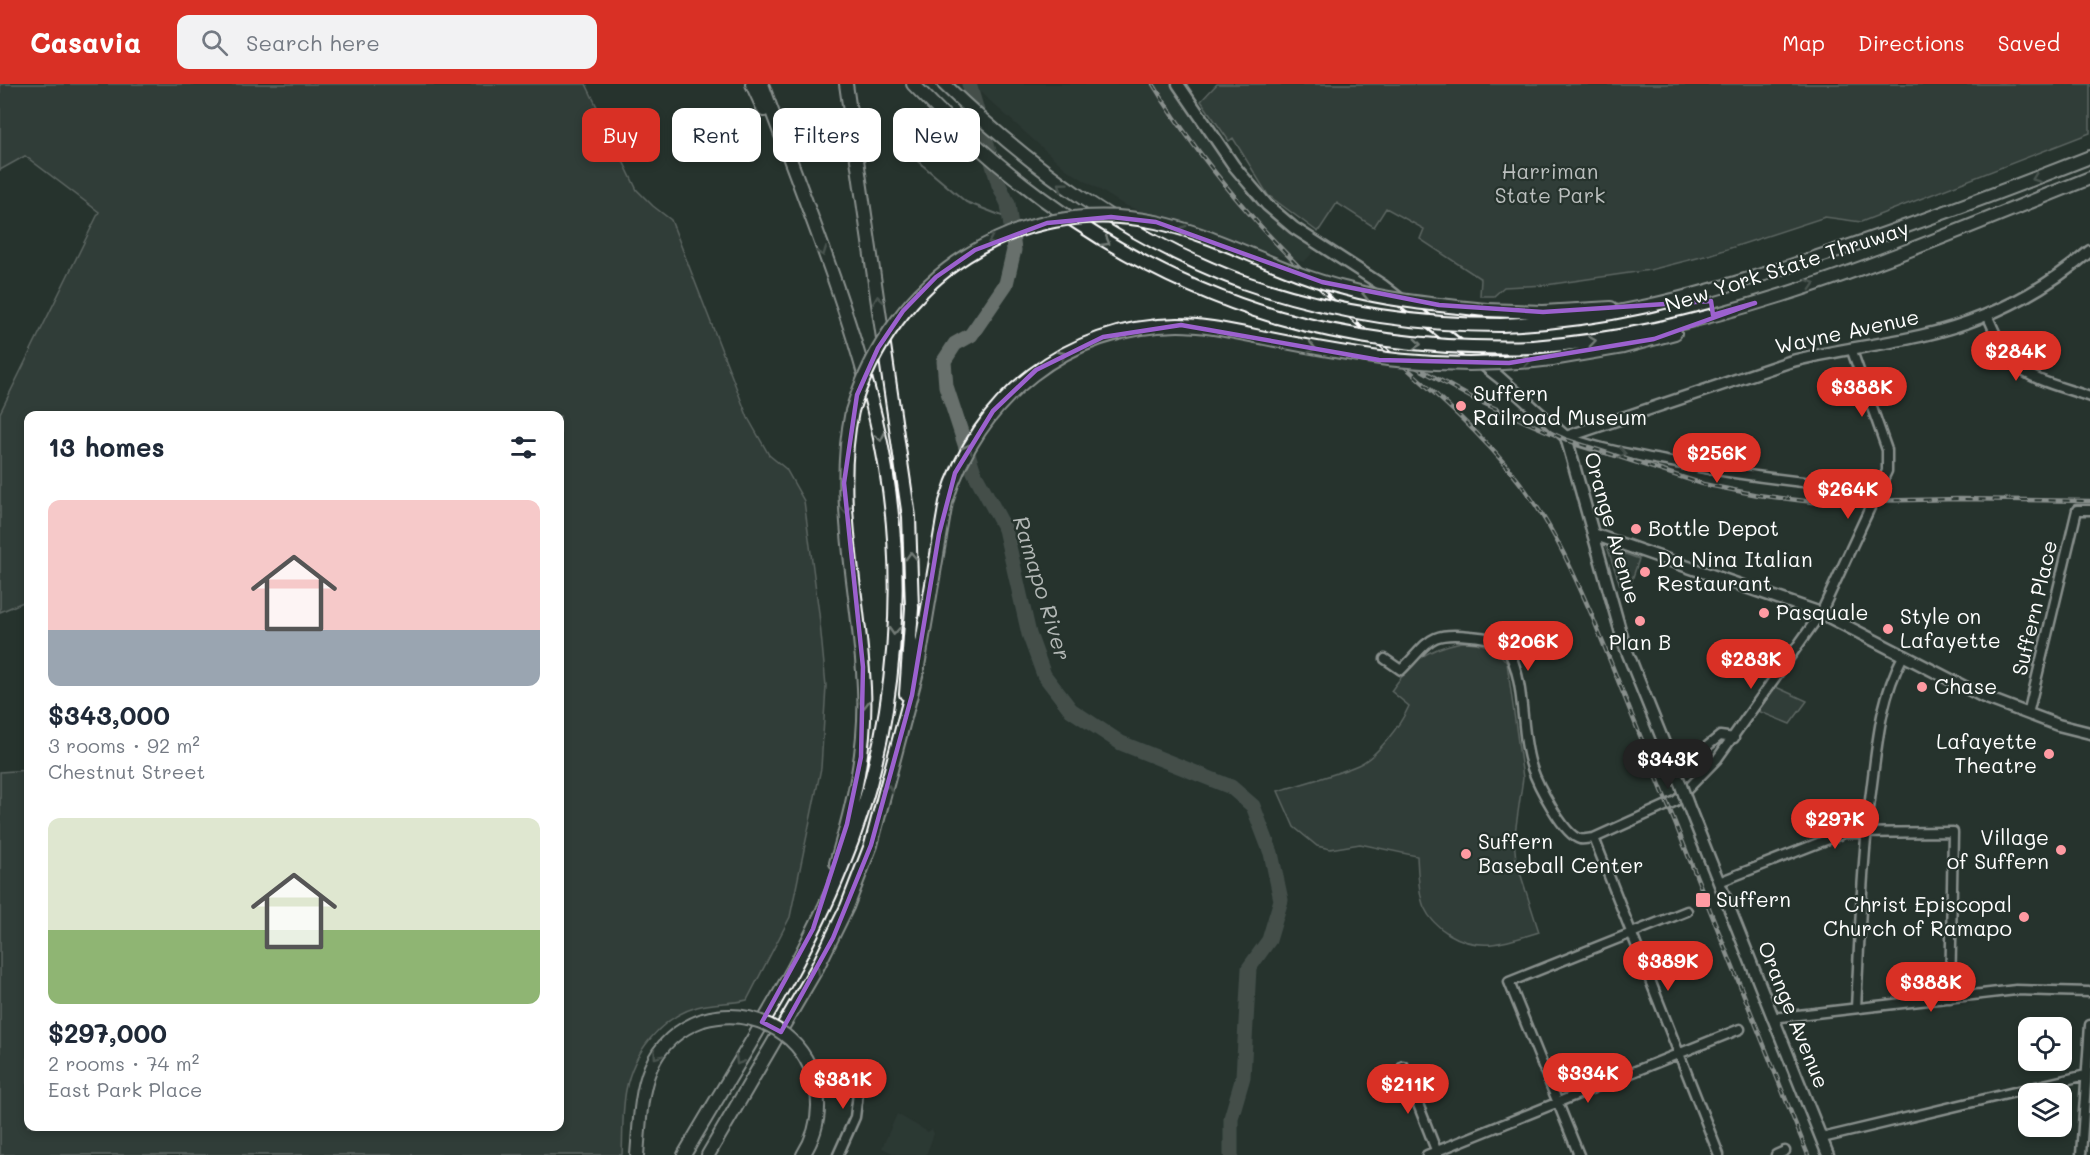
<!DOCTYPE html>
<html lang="en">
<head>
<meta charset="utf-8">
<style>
  :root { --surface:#fff; --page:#f2f2f3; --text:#1f2937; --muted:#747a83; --accent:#d93025 }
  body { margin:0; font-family:Mali,sans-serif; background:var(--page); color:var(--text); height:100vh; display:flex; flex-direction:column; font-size:22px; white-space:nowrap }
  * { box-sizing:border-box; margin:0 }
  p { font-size:20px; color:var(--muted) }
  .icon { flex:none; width:33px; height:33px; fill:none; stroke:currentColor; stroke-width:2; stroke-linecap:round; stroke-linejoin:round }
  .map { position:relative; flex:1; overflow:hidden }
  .panel { position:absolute; left:24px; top:327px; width:540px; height:720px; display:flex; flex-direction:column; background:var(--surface); border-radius:12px; box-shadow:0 3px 9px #0003 }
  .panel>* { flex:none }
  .banner { position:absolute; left:582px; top:24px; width:570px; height:54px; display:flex; gap:12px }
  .tools { position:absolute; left:2018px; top:933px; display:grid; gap:12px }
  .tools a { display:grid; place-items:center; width:54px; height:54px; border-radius:12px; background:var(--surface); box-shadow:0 3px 9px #0003; font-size:30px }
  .price { position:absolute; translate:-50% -51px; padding:0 14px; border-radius:21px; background:var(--accent); color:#fff; font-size:20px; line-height:39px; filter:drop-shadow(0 2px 3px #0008) }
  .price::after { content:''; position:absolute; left:50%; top:36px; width:18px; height:14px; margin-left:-9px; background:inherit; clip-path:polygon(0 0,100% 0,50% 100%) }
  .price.on { background:#222; color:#fff }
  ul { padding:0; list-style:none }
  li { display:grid; align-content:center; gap:12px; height:318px; padding:0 24px }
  li span { display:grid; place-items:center; height:186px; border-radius:12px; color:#555 }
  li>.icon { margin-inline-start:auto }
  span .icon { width:108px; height:108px; fill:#fffc; stroke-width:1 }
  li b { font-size:26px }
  h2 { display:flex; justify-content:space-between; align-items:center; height:72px; padding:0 24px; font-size:26px }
  .tag { padding:0 21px; border-radius:12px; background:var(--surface); box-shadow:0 3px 9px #0003; font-size:21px; line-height:54px }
  .tag.on { background:var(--accent); color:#fff }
  header { display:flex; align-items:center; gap:36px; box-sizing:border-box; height:84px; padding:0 30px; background:var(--accent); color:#fff }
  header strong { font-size:28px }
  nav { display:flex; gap:33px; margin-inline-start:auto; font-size:21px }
  .search { width:420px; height:54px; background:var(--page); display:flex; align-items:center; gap:15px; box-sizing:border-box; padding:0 21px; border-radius:12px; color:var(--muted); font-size:22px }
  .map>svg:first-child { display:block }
  .built { fill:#333f3a }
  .green { fill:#3e4944; stroke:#9ea4a2; stroke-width:1.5 }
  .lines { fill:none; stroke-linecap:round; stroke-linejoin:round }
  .stream { stroke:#a4a9a7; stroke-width:2 }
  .river { stroke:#67706c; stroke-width:15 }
  .minor-casing { stroke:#fff; stroke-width:13 }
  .major-casing { stroke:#fff; stroke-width:15 }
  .highway-casing { stroke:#fff; stroke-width:16 }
  .minor { stroke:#26332d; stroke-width:8 }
  .major { stroke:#26332d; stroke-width:10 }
  .highway { stroke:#26332d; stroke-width:12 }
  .rail-casing { stroke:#fff; stroke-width:4.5 }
  .rail { stroke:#26332d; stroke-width:2; stroke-dasharray:7; stroke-linecap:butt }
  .major-bridge-casing { stroke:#fff; stroke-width:15; stroke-linecap:butt }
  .highway-bridge-casing { stroke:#fff; stroke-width:16; stroke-linecap:butt }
  .major-bridge { stroke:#26332d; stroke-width:10 }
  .highway-bridge { stroke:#26332d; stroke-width:12 }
  .oneway { stroke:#727a76 }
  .marked { fill:none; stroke:#9c61cf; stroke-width:4.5; stroke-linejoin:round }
  .poi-dot { fill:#ff9aa2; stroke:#26332d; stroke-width:2 }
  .labels { text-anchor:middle; stroke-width:4.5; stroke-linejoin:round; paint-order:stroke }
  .park-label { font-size:21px; fill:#bbbfbe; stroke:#26332d }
  .street-label { font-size:21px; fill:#fff; stroke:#26332d }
  .poi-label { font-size:21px; fill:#fff; stroke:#26332d; text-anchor:start }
  .water-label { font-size:22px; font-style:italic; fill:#b3b8b6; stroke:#26332d }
</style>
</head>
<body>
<header>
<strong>Casavia</strong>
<div class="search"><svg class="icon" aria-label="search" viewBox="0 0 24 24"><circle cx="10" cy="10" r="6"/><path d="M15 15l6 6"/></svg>Search here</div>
<nav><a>Map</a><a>Directions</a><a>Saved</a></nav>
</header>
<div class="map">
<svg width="2090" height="1071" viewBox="0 0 2090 1071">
  <rect width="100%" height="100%" fill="#26332d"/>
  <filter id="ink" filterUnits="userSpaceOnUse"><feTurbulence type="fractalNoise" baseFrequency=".0167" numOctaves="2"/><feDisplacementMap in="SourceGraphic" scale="12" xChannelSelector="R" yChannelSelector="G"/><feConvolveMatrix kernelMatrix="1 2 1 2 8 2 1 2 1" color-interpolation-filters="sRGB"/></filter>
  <g filter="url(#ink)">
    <!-- built -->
    <path class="built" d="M971,0H1178L1252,105L1320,161L1304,178L1224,156L1124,121L1066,85Z
      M897,1030L928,1048L932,1045L934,1050L926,1071H897L882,1064Z"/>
    <!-- green -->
    <path class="green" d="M0,0H586L637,106L653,122L671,136L748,334L769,371L786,385L804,417L819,529L826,602L821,684L790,833L747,916C731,920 713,918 697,923C660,934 633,969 626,1006C622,1027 623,1050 622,1071H0V688L28,686V1042H560V332H28V516L0,528V329L99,128L25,72L0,86Z
      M1217,0H2090V49L1861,138L1825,133L1709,171L1650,186L1546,201L1504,203L1494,212H1480L1481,195L1420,155L1424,145L1386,124L1374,143L1337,119L1318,148L1268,111L1233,54L1229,57L1201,17Z
      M1607,463L1639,475L1630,502L1620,501Z
      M1461,558C1482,558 1495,562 1507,579L1523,694L1514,756L1516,776L1539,848C1507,858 1480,869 1449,850C1439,844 1429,834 1424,823C1418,808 1418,788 1417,772L1360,760L1330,765L1317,762L1294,743L1278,707C1304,699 1333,692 1358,681C1377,673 1401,640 1409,622L1391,607C1413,576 1424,566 1461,558Z
      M1776,603L1807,617L1790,640L1758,627Z"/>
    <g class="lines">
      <!-- stream -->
      <path class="stream" d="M901,63L966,118L1010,135"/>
      <!-- river -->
      <path class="river" d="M969,0L999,101L1008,120L1014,166L1006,200L971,251L955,260L944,277L946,302L974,388L1005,445L1029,550L1044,591L1071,626L1121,659L1231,703L1253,722L1271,769L1281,816L1269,856L1249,884L1243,993L1231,1034V1071"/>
      <defs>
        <path id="minor" d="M1987,231C1995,247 2002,269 2015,281C2034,298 2067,304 2090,313
          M1566,353C1602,366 1639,372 1677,379C1745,392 1809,400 1878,405
          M1385,575L1401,586C1429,559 1427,547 1470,552C1484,553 1503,555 1510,570C1526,603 1520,650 1532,684C1537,699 1564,752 1580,755C1583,756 1590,754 1594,754L1676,717L1717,675L1821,529L1887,387V366L1851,264
          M2028,630L2077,426H2090
          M1675,688L1720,652L1734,654
          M1594,754L1719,1071
          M1719,798L1844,749L1953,748L1950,914
          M1856,924C1860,849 1862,774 1872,700C1878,653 1881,614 1903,572
          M1772,934L2016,906L2090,908
          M1403,982L1438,1071
          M1822,1054L2086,991
          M838,1071L855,1033L861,986
          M1427,1071L1740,945
          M1579,1071L1509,898L1687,827
          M1776,1071L1785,1067
          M2081,1071L2090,941"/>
        <path id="major" d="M1178,0L1234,82L1267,121L1294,144L1382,201L1499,293L1566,353L1624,560L1680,699
          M1566,353L1789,278C1832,266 1876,262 1920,252C1983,238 2041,209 2090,167
          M1593,450L1821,529L1984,613L2058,641L2090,649
          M1688,721L1828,1071"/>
        <path id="highway" d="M752,0L764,26
          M846,0L909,433L912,524L906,610
          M913,0C1014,106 1136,191 1277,233
          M944,0C1032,85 1128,155 1243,198
          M1487,226L1543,228L1611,224
          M1501,241C1602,238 1694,213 1790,182C1891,149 1991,112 2090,73
          M1533,263C1728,248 1911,165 2090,94
          M1552,275L1623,263L1675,249
          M836,779C853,722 867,664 864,604C860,511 833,419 852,327
          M637,1071C642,1015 639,959 703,936
          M684,1071C738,977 800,886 841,785C899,646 911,482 876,336C849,222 802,110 762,0
          M708,1071L817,884L847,823L871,761L917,588L946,418C977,314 1068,242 1178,241C1204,241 1230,247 1255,252
          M803,1071C819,1046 822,1019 813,991"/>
      </defs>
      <!-- minor casing -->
      <use href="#minor" class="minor-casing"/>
      <!-- major casing -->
      <use href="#major" class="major-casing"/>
      <!-- highway casing -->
      <use href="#highway" class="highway-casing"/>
      <!-- minor -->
      <use href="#minor" class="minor"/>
      <!-- major -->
      <use href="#major" class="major"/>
      <!-- highway -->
      <use href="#highway" class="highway"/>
      <defs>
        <path id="rail" d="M1153,0C1212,97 1290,178 1373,254C1430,306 1492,355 1535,420C1558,454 1574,491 1591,529L1808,1071
          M1416,283L1474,315L1567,356L1703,400L1758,411L1813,418L1960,415L2090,417"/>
      </defs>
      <!-- rail casing -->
      <use href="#rail" class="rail-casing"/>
      <!-- rail -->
      <use href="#rail" class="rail"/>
      <defs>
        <path id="major-bridge" d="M1680,699L1688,721"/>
        <path id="highway-bridge" d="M1243,198C1326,227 1412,241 1501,241
          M1277,233C1361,257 1447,266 1533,263
          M1255,252C1363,274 1441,288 1552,275
          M852,327C893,193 1015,110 1156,138C1221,152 1279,188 1344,204C1390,217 1439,221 1487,226
          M703,936C749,923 797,945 813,991"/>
      </defs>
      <!-- major-bridge casing -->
      <use href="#major-bridge" class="major-bridge-casing"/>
      <!-- highway-bridge casing -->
      <use href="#highway-bridge" class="highway-bridge-casing"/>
      <!-- major-bridge -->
      <use href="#major-bridge" class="major-bridge"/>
      <!-- highway-bridge -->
      <use href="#highway-bridge" class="highway-bridge"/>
    </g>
    <!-- one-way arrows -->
    <defs><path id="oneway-chevron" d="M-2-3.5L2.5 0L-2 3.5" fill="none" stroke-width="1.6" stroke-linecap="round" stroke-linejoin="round" transform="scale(1.5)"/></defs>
    <g class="oneway">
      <use href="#oneway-chevron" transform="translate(2036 94) rotate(159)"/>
      <use href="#oneway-chevron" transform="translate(1062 102) rotate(-143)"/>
      <use href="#oneway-chevron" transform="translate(1182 146) rotate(-162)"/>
      <use href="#oneway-chevron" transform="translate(992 157) rotate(155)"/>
      <use href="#oneway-chevron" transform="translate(1106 158) rotate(31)"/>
      <use href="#oneway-chevron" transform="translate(822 168) rotate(70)"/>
      <use href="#oneway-chevron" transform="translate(1811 200) rotate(-18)"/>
      <use href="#oneway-chevron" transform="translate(1366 210) rotate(-168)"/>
      <use href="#oneway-chevron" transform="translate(878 216) rotate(-98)"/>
      <use href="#oneway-chevron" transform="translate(1592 257) rotate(-8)"/>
      <use href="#oneway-chevron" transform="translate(1417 260) rotate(6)"/>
      <use href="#oneway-chevron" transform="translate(1312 264) rotate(12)"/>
      <use href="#oneway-chevron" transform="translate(1062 271) rotate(-28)"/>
      <use href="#oneway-chevron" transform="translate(1527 277) rotate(-6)"/>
      <use href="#oneway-chevron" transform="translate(880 353) rotate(78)"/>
      <use href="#oneway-chevron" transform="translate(968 364) rotate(-61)"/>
      <use href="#oneway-chevron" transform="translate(1622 369) rotate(11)"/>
      <use href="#oneway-chevron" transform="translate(846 426) rotate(84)"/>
      <use href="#oneway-chevron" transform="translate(911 472) rotate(-92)"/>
      <use href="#oneway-chevron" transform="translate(894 547) rotate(93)"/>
      <use href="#oneway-chevron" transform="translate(864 620) rotate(90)"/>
      <use href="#oneway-chevron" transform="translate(888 705) rotate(-74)"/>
      <use href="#oneway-chevron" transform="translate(816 886) rotate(-62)"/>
      <use href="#oneway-chevron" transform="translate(657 971) rotate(125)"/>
      <use href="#oneway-chevron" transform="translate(739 977) rotate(121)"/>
    </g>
  </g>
  <!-- marked area -->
  <path d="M0 0H2090V1071H0ZM1111,133L1156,138L1322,198L1439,221L1543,228L1711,217L1713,231L1755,219L1654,255L1509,279L1379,276L1181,241L1103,253L1036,286L993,327L955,389L939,450L912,611L871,761L833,854L781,948L762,938L813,845L847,740L861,673L863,583L844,399L857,311L878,264L903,227L936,193L975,166L1047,139Z" fill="#26332d" fill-opacity=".55" fill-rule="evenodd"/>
  <path class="marked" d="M1111,133L1156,138L1322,198L1439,221L1543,228L1711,217L1713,231L1755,219L1654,255L1509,279L1379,276L1181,241L1103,253L1036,286L993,327L955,389L939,450L912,611L871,761L833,854L781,948L762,938L813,845L847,740L861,673L863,583L844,399L857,311L878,264L903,227L936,193L975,166L1047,139Z"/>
  <!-- markers -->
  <g class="poi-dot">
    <circle cx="1461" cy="322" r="6"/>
    <circle cx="1636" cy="445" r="6"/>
    <circle cx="1645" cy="488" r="6"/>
    <circle cx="1764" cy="529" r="6"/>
    <circle cx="1640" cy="537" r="6"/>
    <circle cx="1888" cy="545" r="6"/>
    <circle cx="1922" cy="603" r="6"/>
    <circle cx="2049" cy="670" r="6"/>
    <circle cx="2061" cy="766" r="6"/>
    <circle cx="1466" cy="770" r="6"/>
    <rect x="1695" y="808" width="16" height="16" rx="3"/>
    <circle cx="2024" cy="833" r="6"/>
  </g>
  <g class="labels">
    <!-- park labels -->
    <g class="park-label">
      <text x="1550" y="95">Harriman<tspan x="1550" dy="24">State Park</tspan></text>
    </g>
    <!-- street labels -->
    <g class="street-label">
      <text transform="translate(1787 183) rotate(-18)" y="7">New York State Thruway</text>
      <text transform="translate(1847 248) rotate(-12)" y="7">Wayne Avenue</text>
      <text transform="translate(1612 444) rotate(74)" y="7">Orange Avenue</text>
      <text transform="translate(2035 524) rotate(-77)" y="7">Suffern Place</text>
      <text transform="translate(1793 931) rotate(68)" y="7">Orange Avenue</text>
    </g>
    <!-- poi labels -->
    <g class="poi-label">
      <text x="1473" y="317">Suffern<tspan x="1473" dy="24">Railroad Museum</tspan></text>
      <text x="1648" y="452">Bottle Depot</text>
      <text x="1657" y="483">Da Nina Italian<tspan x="1657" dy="24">Restaurant</tspan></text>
      <text x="1776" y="536">Pasquale</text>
      <text x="1900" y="540">Style on<tspan x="1900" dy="24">Lafayette</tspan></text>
      <text x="1640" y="566" text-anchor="middle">Plan B</text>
      <text x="1934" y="610">Chase</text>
      <text x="2037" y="665" text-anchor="end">Lafayette<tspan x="2037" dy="24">Theatre</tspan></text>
      <text x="2049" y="761" text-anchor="end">Village<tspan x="2049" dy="24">of Suffern</tspan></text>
      <text x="1478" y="765">Suffern<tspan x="1478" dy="24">Baseball Center</tspan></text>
      <text x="1716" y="823">Suffern</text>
      <text x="2012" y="828" text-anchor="end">Christ Episcopal<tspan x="2012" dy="24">Church of Ramapo</tspan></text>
    </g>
    <!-- water labels -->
    <g class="water-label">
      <text transform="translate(1042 504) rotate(73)" y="8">Ramapo River</text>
    </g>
  </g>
</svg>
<div class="tools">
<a><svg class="icon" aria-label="locate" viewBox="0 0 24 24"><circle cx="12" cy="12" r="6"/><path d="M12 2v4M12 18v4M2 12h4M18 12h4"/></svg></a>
<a><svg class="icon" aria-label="layers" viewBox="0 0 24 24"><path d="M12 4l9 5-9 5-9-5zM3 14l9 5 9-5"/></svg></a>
</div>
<b class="price" style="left:2016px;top:298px">$284K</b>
<b class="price" style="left:1862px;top:334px">$388K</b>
<b class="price" style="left:1717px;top:400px">$256K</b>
<b class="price" style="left:1848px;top:436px">$264K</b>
<b class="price" style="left:1528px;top:588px">$206K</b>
<b class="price" style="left:1751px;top:606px">$283K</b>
<b class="price on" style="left:1668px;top:706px">$343K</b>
<b class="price" style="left:1835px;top:766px">$297K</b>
<b class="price" style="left:1668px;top:908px">$389K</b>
<b class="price" style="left:1931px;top:929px">$388K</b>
<b class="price" style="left:1588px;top:1020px">$334K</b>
<b class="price" style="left:843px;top:1026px">$381K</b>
<b class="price" style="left:1408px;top:1031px">$211K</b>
<div class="banner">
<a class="tag on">Buy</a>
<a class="tag">Rent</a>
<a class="tag">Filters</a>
<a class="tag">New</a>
</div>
<section class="panel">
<h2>13 homes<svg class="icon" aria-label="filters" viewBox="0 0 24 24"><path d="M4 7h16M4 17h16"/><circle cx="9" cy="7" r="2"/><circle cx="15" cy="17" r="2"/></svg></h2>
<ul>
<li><span style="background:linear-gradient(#f6c9c9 70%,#9aa5b1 0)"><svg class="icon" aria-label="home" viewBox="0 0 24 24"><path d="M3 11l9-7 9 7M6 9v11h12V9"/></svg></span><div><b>$343,000</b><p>3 rooms · 92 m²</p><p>Chestnut Street</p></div></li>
<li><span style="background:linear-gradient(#dfe7d0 60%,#8fb573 0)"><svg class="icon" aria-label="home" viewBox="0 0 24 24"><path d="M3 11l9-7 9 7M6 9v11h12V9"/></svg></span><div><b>$297,000</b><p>2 rooms · 74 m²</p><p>East Park Place</p></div></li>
</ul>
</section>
</div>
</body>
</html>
